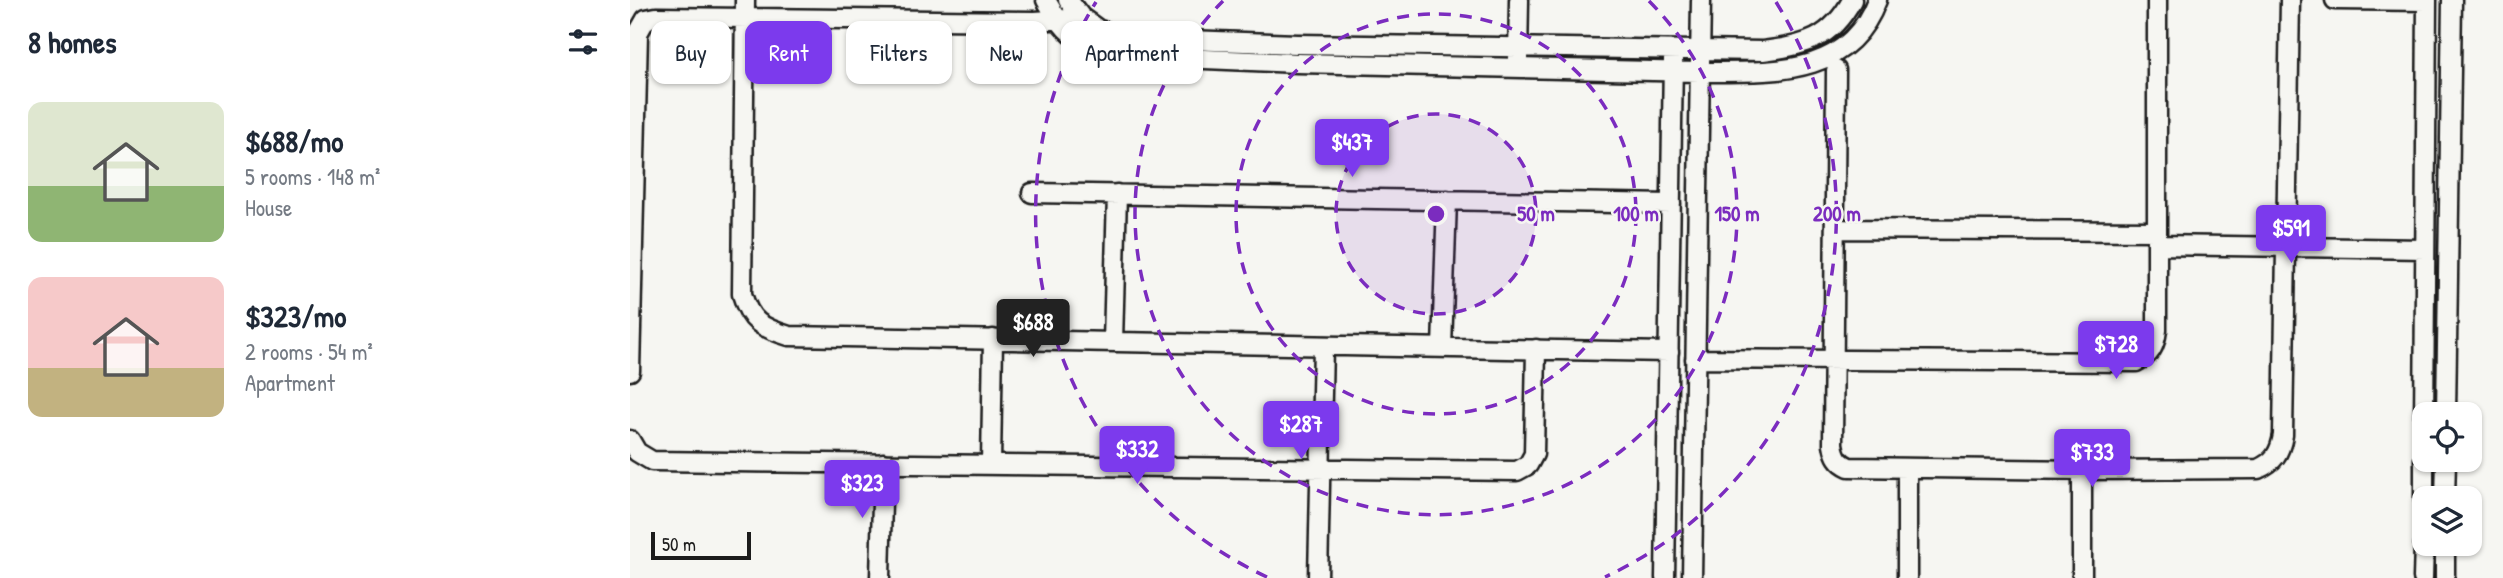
<!DOCTYPE html>
<html lang="en">
<head>
<meta charset="utf-8">
<style>
  :root { --surface:#fff; --page:#f6f6f7; --text:#1f2937; --muted:#747a83; --accent:#7c3aed }
  body { margin:0; font-family:"Patrick Hand",sans-serif; background:var(--page); color:var(--text); height:100vh; display:flex; flex-direction:column; font-size:26px; white-space:nowrap }
  * { box-sizing:border-box; margin:0 }
  p { font-size:23px; color:var(--muted) }
  .icon { flex:none; width:38px; height:38px; fill:none; stroke:currentColor; stroke-width:2; stroke-linecap:round; stroke-linejoin:round }
  .map { position:relative; flex:1; overflow:hidden }
  .drawer { display:flex; flex-direction:column; background:var(--surface); width:630px }
  .drawer>* { flex:none }
  .banner { position:absolute; left:21px; top:21px; width:665px; height:63px; display:flex; gap:14px }
  .controls { position:absolute; left:1782px; top:402px; display:grid; gap:14px }
  .controls a { display:grid; place-items:center; width:70px; height:70px; border-radius:14px; background:var(--surface); box-shadow:0 2px 5px #0004; font-size:35px }
  .scale { position:absolute; left:21px; bottom:18px; width:100px; box-sizing:border-box; padding-left:7px; border:4px solid #1c1c1c; border-top:0; font-size:19px; line-height:24px; white-space:nowrap; color:#1c1c1c; -webkit-text-stroke:5px #f6f6f2; paint-order:stroke }
  .price { position:absolute; translate:-50% -60px; padding:0 16px; border-radius:7px; background:var(--accent); color:#fff; font-size:23px; line-height:46px; filter:drop-shadow(0 2px 4px #0008) }
  .price::after { content:''; position:absolute; left:50%; top:42px; width:21px; height:16px; margin-left:-10px; background:inherit; clip-path:polygon(0 0,100% 0,50% 100%) }
  .price.on { background:#222; color:#fff }
  ul { padding:0; list-style:none }
  li { display:flex; align-items:center; gap:21px; height:175px; padding:0 28px }
  li span { display:grid; place-items:center; flex:none; width:196px; height:140px; border-radius:14px; color:#555 }
  li>.icon { margin-inline-start:auto }
  span .icon { width:84px; height:84px; fill:#fffc; stroke-width:1 }
  li b { font-size:30px }
  h2 { display:flex; justify-content:space-between; align-items:center; height:84px; padding:0 28px; font-size:30px }
  .pill { padding:0 24px; border-radius:14px; background:var(--surface); box-shadow:0 2px 5px #0004; font-size:24px; line-height:63px }
  .pill.on { background:var(--accent); color:#fff }
  main { display:flex; flex:1; min-height:0 }
  .map>svg:first-child { display:block }
  .lines { fill:none; stroke-linecap:round; stroke-linejoin:round }
  .minor-casing { stroke:#1c1c1c; stroke-width:23 }
  .minor { stroke:#f6f6f2; stroke-width:18 }
  .ring { fill:none; stroke:#7b2cbf; stroke-width:3.5; stroke-dasharray:12 9 }
  .centre { fill:#7b2cbf; stroke:#f6f6f2; stroke-width:3.5 }
  .ring-label { font-size:21px; text-anchor:middle; font-weight:bold; fill:#7b2cbf; stroke:#f6f6f2; stroke-width:5; stroke-linejoin:round; paint-order:stroke }
</style>
</head>
<body>
<main>
<section class="drawer">
<h2>8 homes<svg class="icon" aria-label="filters" viewBox="0 0 24 24"><path d="M4 7h16M4 17h16"/><circle cx="9" cy="7" r="2"/><circle cx="15" cy="17" r="2"/></svg></h2>
<ul>
<li><span style="background:linear-gradient(#dfe7d0 60%,#8fb573 0)"><svg class="icon" aria-label="home" viewBox="0 0 24 24"><path d="M3 11l9-7 9 7M6 9v11h12V9"/></svg></span><div><b>$688/mo</b><p>5 rooms · 148 m²</p><p>House</p></div></li>
<li><span style="background:linear-gradient(#f6c9c9 65%,#c2b280 0)"><svg class="icon" aria-label="home" viewBox="0 0 24 24"><path d="M3 11l9-7 9 7M6 9v11h12V9"/></svg></span><div><b>$323/mo</b><p>2 rooms · 54 m²</p><p>Apartment</p></div></li>
</ul>
</section>
<div class="map">
<svg width="1873" height="578" viewBox="0 0 1873 578">
  <rect width="100%" height="100%" fill="#f6f6f2"/>
  <filter id="ink" filterUnits="userSpaceOnUse"><feTurbulence type="fractalNoise" baseFrequency=".0143" numOctaves="2"/><feDisplacementMap in="SourceGraphic" scale="14" xChannelSelector="R" yChannelSelector="G"/><feConvolveMatrix kernelMatrix="1 2 1 2 8 2 1 2 1" color-interpolation-filters="sRGB"/></filter>
  <g filter="url(#ink)">
    <g class="lines">
      <defs>
        <path id="minor" d="M115,0L112,294C120,322 132,328 159,336L1039,352
          M416,0C433,31 448,44 481,55L667,63L1069,72C1139,71 1217,80 1247,0
          M438,0L451,17L469,30L500,38L668,44L1133,51C1175,46 1201,39 1222,0
          M1705,0L1797,1
          M888,59L889,0
          M1206,70L1203,444C1205,456 1208,462 1219,467L1452,470L1628,469C1644,462 1650,453 1653,435L1660,0
          M402,193L1041,204
          M1205,229L1527,231
          M1527,245L1795,249
          M483,342L487,194
          M812,348L817,200
          M1065,359L1506,362C1521,355 1525,346 1527,330V0
          M0,371L8,33L16,19L26,17L405,21L435,19
          M1816,415L1822,0
          M1794,426L1797,0
          M0,440L7,452L22,461L887,471L898,465L904,454L906,349
          M1794,460V499
          M361,464L363,339
          M1452,470V578
          M1815,499L1816,460
          M250,578L253,463
          M688,578L693,346
          M1035,578L1043,60
          M1062,578L1071,0
          M1277,578V468
          M1793,578L1794,544
          M1815,578V544"/>
      </defs>
      <!-- minor casing -->
      <use href="#minor" class="minor-casing"/>
      <!-- minor -->
      <use href="#minor" class="minor"/>
    </g>
  </g>
  <!-- distance rings -->
  <circle cx="806" cy="214" r="100" fill="#7b2cbf" fill-opacity=".12"/>
  <g class="ring">
    <circle cx="806" cy="214" r="100"/>
    <circle cx="806" cy="214" r="200"/>
    <path d="M1019 1A301 301 0 1 1 593 1"/>
    <path d="M637 577A401 401 0 0 1 466 2M1146 2A401 401 0 0 1 975 577"/>
  </g>
  <circle cx="806" cy="214" r="10" class="centre"/>
  <g class="ring-label">
    <text x="906" y="221">50 m</text>
    <text x="1006" y="221">100 m</text>
    <text x="1107" y="221">150 m</text>
    <text x="1207" y="221">200 m</text>
  </g>
</svg>
<div class="controls">
<a><svg class="icon" aria-label="locate" viewBox="0 0 24 24"><circle cx="12" cy="12" r="6"/><path d="M12 2v4M12 18v4M2 12h4M18 12h4"/></svg></a>
<a><svg class="icon" aria-label="layers" viewBox="0 0 24 24"><path d="M12 4l9 5-9 5-9-5zM3 14l9 5 9-5"/></svg></a>
</div>
<div class="scale">50 m</div>
<b class="price" style="left:722px;top:179px">$437</b>
<b class="price" style="left:1661px;top:265px">$591</b>
<b class="price on" style="left:403px;top:359px">$688</b>
<b class="price" style="left:1486px;top:381px">$728</b>
<b class="price" style="left:671px;top:461px">$287</b>
<b class="price" style="left:507px;top:486px">$332</b>
<b class="price" style="left:1462px;top:489px">$733</b>
<b class="price" style="left:232px;top:520px">$323</b>
<div class="banner">
<a class="pill">Buy</a>
<a class="pill on">Rent</a>
<a class="pill">Filters</a>
<a class="pill">New</a>
<a class="pill">Apartment</a>
</div>
</div>
</main>
</body>
</html>
